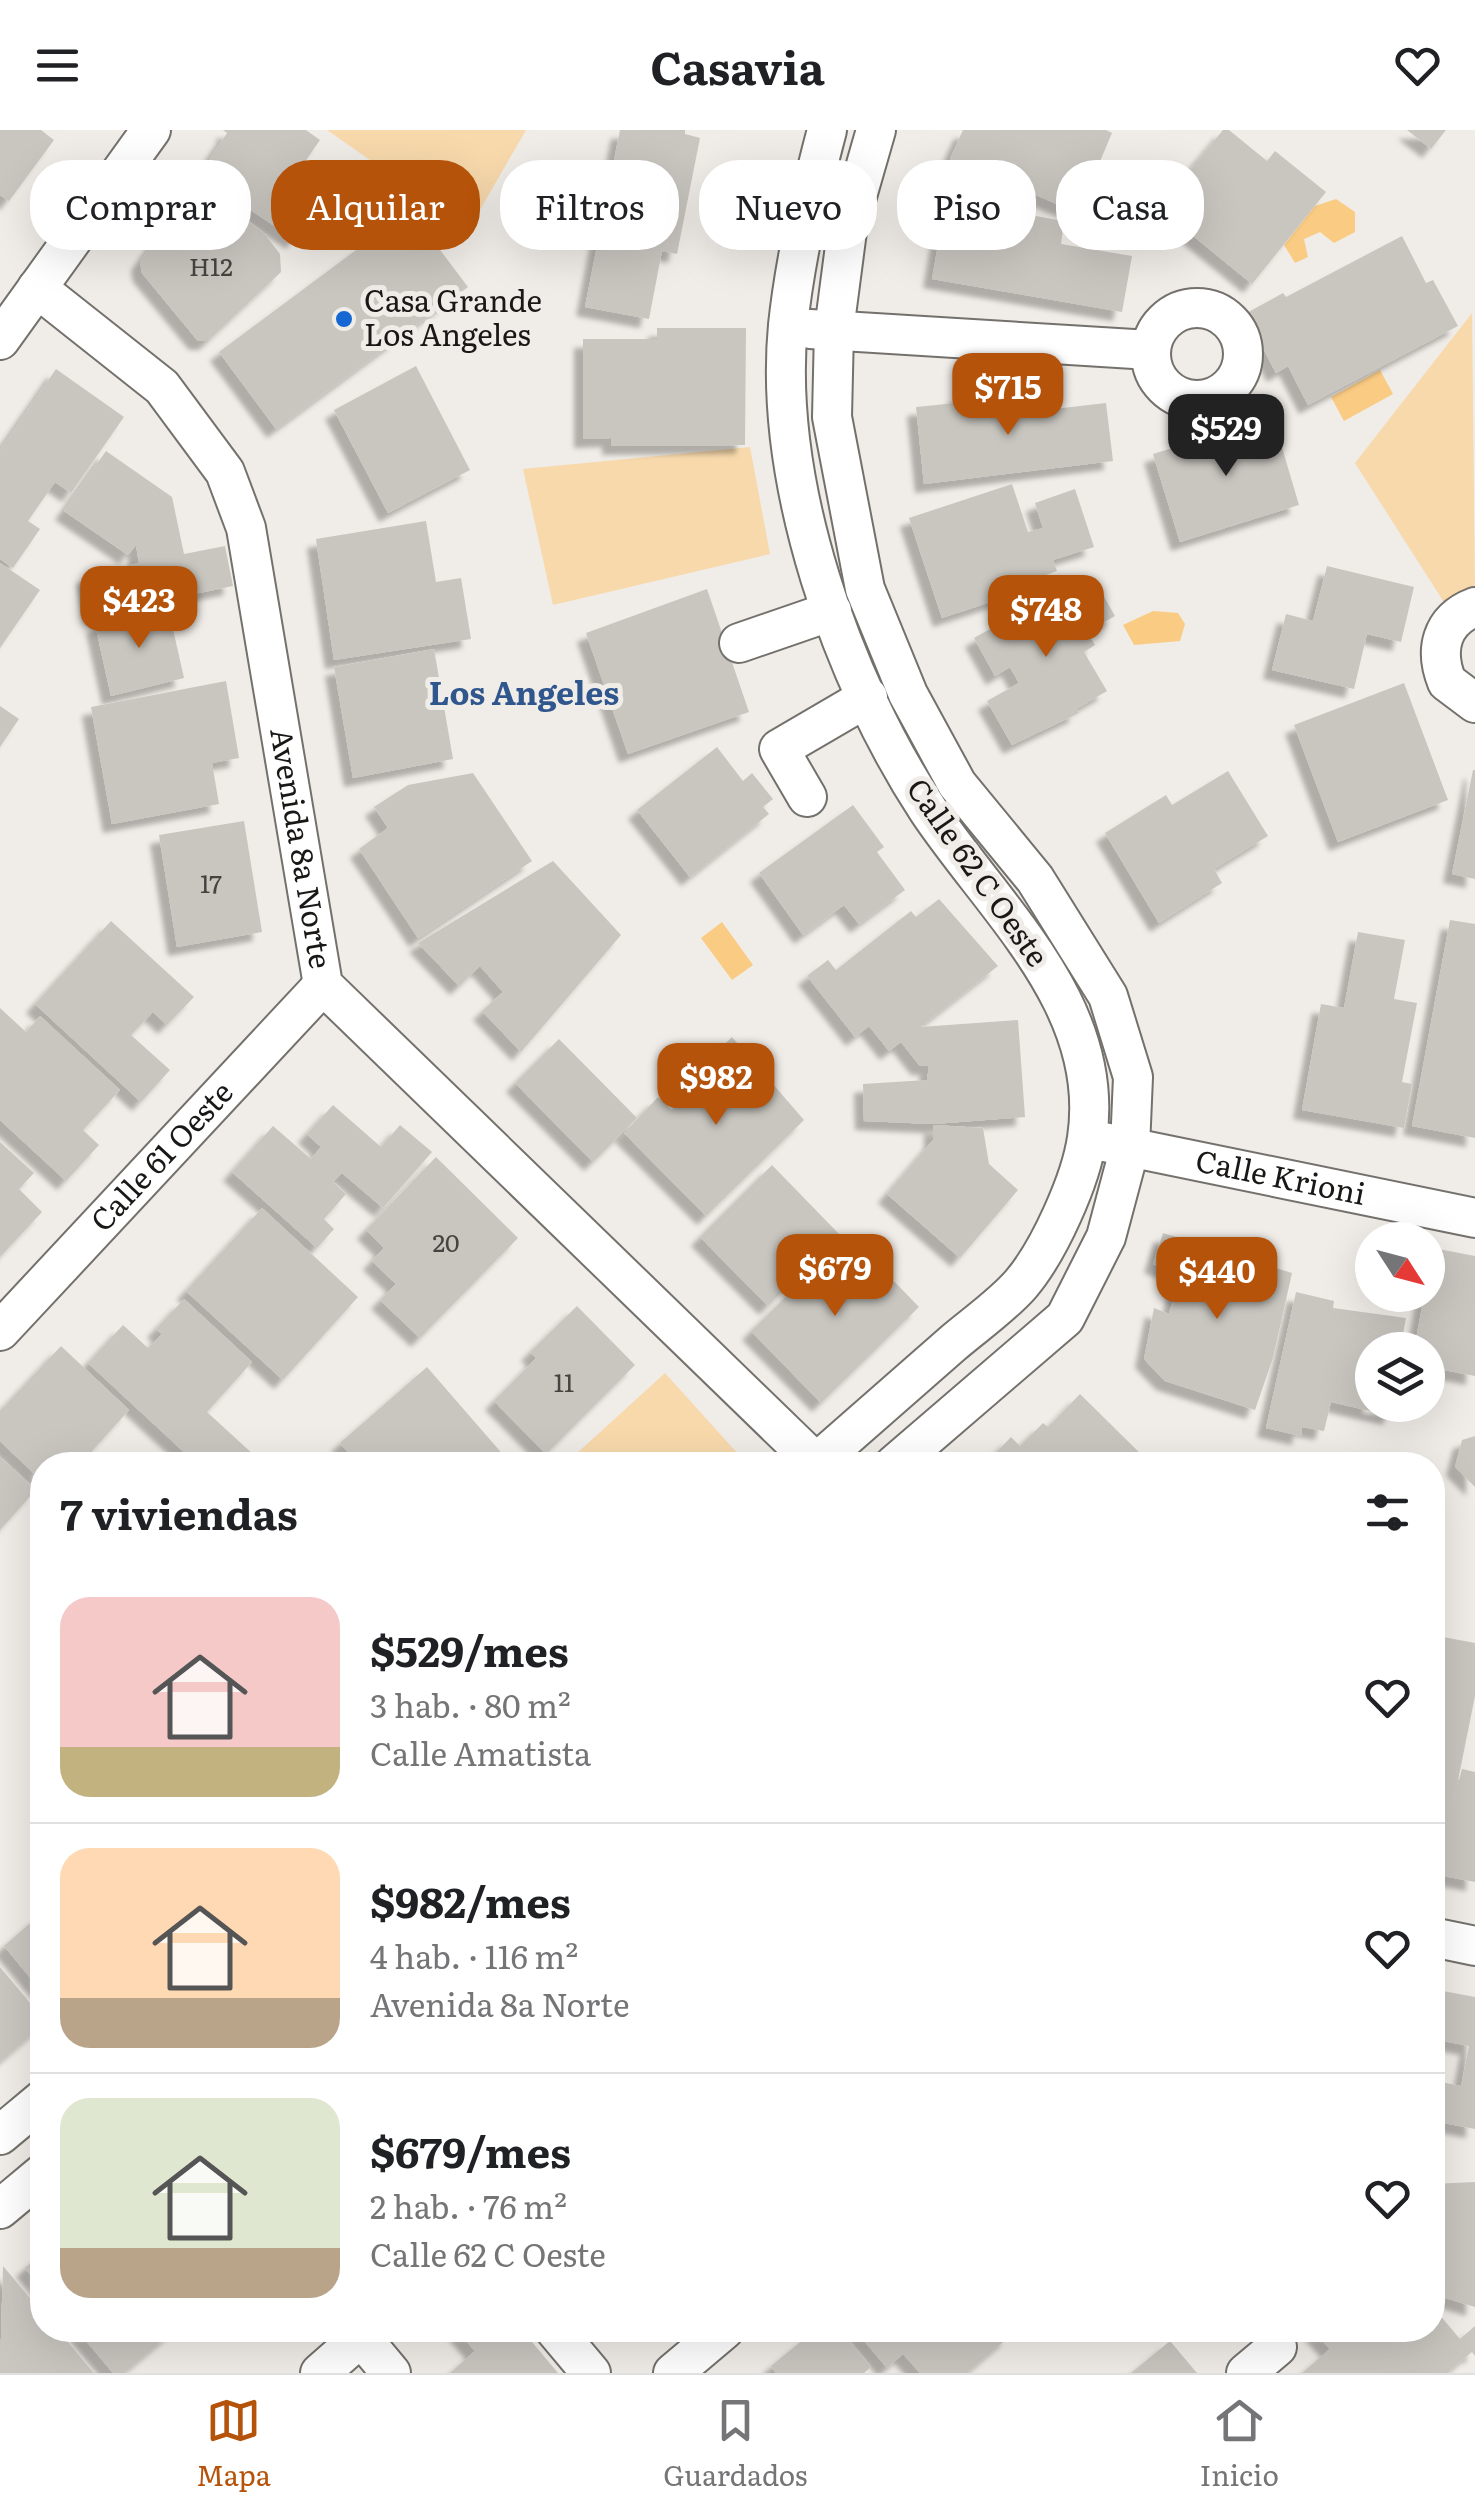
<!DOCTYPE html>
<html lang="es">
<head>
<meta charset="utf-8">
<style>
  :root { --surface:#fff; --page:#f6f6f6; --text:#202124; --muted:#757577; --line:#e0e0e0; --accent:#b45309 }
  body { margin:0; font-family:Literata,serif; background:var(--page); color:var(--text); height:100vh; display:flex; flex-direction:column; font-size:38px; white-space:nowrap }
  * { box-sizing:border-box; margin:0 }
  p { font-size:32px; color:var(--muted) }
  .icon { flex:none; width:55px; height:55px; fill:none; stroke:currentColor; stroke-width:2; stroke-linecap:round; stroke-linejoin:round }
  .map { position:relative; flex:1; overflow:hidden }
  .drawer { position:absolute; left:30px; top:1322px; width:1415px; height:890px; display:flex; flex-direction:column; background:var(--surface); border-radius:40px; box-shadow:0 10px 40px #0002 }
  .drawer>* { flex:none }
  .top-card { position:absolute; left:30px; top:30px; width:1415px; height:90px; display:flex; gap:20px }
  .needle { width:65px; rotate:126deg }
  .tools { position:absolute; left:1355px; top:1092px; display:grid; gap:20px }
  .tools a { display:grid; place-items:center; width:90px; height:90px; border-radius:50%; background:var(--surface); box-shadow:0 10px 40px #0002; font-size:50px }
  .price { position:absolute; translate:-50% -85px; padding:0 22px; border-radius:20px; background:var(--accent); color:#fff; font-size:32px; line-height:65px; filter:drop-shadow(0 2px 5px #0008) }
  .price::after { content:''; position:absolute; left:50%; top:60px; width:30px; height:22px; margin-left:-15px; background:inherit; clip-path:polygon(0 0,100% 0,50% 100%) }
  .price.active { background:#222; color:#fff }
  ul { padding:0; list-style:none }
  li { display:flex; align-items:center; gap:30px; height:250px; padding:0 30px }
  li+li { border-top:2px solid var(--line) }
  li span { display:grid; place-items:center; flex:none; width:280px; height:200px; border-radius:30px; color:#555 }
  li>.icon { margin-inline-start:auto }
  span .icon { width:120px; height:120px; fill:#fffc; stroke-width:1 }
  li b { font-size:42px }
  h2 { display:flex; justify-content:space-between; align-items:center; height:120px; padding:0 30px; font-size:42px }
  .tag { padding:0 35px; border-radius:40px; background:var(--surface); box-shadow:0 10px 40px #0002; font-size:35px; line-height:90px }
  .tag.active { background:var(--accent); color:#fff }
  header { display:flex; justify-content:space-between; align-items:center; height:130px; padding:0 30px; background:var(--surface); font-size:45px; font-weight:700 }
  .menu { display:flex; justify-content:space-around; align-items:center; height:140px; border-top:2px solid var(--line); background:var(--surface); font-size:28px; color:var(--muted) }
  .menu a { display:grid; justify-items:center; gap:5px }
  .menu .active { color:var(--accent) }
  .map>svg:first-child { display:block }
  .green { fill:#f7d9ac }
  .water { fill:#facb83 }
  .building { fill:#c9c6c0; filter:url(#shadow) }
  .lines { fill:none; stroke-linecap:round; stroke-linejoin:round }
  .minor-casing { stroke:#74716c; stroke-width:42 }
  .minor { stroke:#fff; stroke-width:38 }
  .poi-dot { fill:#1568d2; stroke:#f0ece7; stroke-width:4 }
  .labels { text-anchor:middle; stroke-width:10; stroke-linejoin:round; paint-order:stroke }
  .number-label { font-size:25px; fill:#454440 }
  .poi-label { font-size:30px; fill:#191816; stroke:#f0ece7; text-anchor:start }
  .street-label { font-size:30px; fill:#191816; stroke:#f0ece7 }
  .neighbourhood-label { font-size:32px; font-weight:bold; fill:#30578d; stroke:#f0ece7 }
</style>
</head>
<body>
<header><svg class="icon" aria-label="menu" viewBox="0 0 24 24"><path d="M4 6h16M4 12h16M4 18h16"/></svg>Casavia<svg class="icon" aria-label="heart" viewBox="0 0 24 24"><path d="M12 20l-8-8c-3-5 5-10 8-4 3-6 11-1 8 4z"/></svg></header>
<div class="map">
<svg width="1475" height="2243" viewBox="0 0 1475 2243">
  <defs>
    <filter id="shadow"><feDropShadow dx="-9" dy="9" stdDeviation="2.5" flood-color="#0004"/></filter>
  </defs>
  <rect width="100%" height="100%" fill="#f0ece7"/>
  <!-- green -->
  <path class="green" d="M327,0H526L469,99Z
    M1472,183L1475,466L1447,477L1355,333Z
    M750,317L770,424L553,475L523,339Z
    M665,1243L748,1335H564Z"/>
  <!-- water -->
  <path class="water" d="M1336,69L1355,82V102L1334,113L1320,102L1304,109L1308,127L1295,133L1284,115L1315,76Z
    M1380,240L1393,264L1344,291L1331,267Z
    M1153,481L1178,483L1185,494L1180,511L1134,515L1123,495Z
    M722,792L753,835L732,850L701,808Z"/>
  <!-- building -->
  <path class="building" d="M0,0H41L54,10L9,71L0,65Z
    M223,0H306L320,10L300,39L317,50L304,69L317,78L295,110L199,45L227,3Z
    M620,0H685V4L700,8L677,124L662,121L649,189L585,177Z
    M963,0H1106L1112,3L1078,83L950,29Z
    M1223,0H1229L1267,31L1275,21L1326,62L1252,154L1159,78Z
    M1407,0H1446L1431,19Z
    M201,56L264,103L280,124L281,142L208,211H198L142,143L140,132L192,57Z
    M946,70L1064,91L1061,114L1132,126L1122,182L932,149Z
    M410,80L468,157L276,299L219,222Z
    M1402,106L1426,153L1433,150L1458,196L1308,275L1288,236L1276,243L1245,184L1283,163L1286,167Z
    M657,198H746L745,315L611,316V308L583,309V209H657Z
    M416,236L470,340L388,383L334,280Z
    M56,239L124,287L71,363L55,352L28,391L40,399L13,438L0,429V320Z
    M985,262L987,281L1053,273L1054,279L1106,273L1113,331L924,354L916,277L956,273L955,265Z
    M1273,287L1299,375L1180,412L1153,324Z
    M106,321L172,367L184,424L225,416L233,456L93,485L85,445L139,433L136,415L128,425L64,381Z
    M1012,354L1028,402L1043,398L1035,373L1075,359L1094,417L1053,430L1057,441L1022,453L1024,461L942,488L909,388Z
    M426,391L436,452L461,448L471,509L334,530L316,409Z
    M0,433L40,460L0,518Z
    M1327,436L1414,457L1401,512L1367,504L1354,559L1272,540L1286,484L1313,491Z
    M1094,449L1115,486L1087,502L1095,515L1084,522L1107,561L1076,579L1079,583L1012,615L987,571L1019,553L1010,537L995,546L974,508L1051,465Z
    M707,459L749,582L628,624L586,503Z
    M168,477L184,548L111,566L95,494Z
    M434,519L453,629L353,648L334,537Z
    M226,551L239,628L212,633L219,674L112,694L91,577Z
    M1404,553L1448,670L1338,712L1294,595Z
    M0,576L19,589L0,617Z
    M717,617L743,651L752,643L773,669L763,677L769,684L690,747L637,680Z
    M1473,640H1475V749L1452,744Z
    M1228,641L1268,706L1214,739L1222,753L1159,793L1105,703L1166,665L1172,675Z
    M473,643L532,731L418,808L359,719L388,698L374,677L408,655Z
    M853,675L884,717L877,722L905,760L859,794L844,775L803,805L759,743Z
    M244,691L262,802L177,817L159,705Z
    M553,731L621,805L521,922L482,881L503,862L480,836L459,856L418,813Z
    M939,769L998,836L920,897L1018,890L1025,987L933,994L864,991L863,954L927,950L929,936H920L901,912L889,921L869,896L855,907L807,846L828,830L836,840L911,781L916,787Z
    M1450,790L1475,794V1008L1412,996Z
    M111,791L194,867L167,895L153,882L131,905L170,940L141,972L35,874Z
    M1358,802L1405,810L1394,869L1417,873L1402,952L1412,954L1404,998L1302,980L1321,874L1344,878Z
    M0,878L26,902L40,886L120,960L83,1000L99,1015L66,1051L0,990Z
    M732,907L804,990L706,1086L624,1003L658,967L672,980L698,954L691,946Z
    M559,909L637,988L593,1032L515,953Z
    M333,975L381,1017L400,995L432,1022L383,1078L342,1043L333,1052L346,1064L324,1089L334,1099L317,1118L232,1042L273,996L311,1029L321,1017L307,1004Z
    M933,995L983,998L989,1034L1018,1060L960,1128L887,1064L933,1010Z
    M0,1012L34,1043L19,1059L42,1082L0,1127Z
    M436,1027L518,1108L420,1208L380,1170L396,1154L372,1131L384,1118L366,1100Z
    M772,1035L839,1104L768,1176L700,1107Z
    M262,1078L358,1167L283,1250L186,1161Z
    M1163,1103L1292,1143L1273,1228L1255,1280L1165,1251L1144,1229L1154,1178L1169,1184L1180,1145L1153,1134Z
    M849,1105L919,1177L821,1273L751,1201Z
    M1433,1118L1475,1126V1246L1428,1237V1220H1414Z
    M1296,1162L1334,1171L1333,1178L1406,1188L1400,1220H1372V1275H1395L1392,1286L1331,1272L1324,1301L1302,1297L1301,1306L1266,1298Z
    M184,1169L252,1232L207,1282L255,1326L246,1335H198L88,1233L123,1195L148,1218L162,1204L156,1199Z
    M577,1176L635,1235L546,1324L494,1271L536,1228L530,1222Z
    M61,1216L129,1280L92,1321L107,1335H42V1351L0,1311V1281Z
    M427,1237L512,1335H359L340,1313Z
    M1080,1264L1152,1335H984L1011,1307L1020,1316L1043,1293L1048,1297Z
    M1475,1306V1357L1455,1337L1462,1310Z
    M0,1327L36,1360L0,1400Z
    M1443,1507L1475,1513V1566L1452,1680L1462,1639L1475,1642V1752L1438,1745L1434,1764L1432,1557Z
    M42,1783V1862L4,1816Z
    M0,1837L42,1887V1896L0,1932Z
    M1443,1861L1475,1867V1999L1433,1991L1441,1952L1461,1956L1469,1916L1433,1909Z
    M1475,2052V2177L1432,2164V2054Z
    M42,2123V2159L25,2138Z
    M3,2136L42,2182V2200H58L94,2243H0Z
    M1432,2176L1460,2209L1475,2196V2226L1472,2222L1447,2243H1302L1330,2219L1313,2200H1432Z
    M77,2200H175L124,2243H113Z
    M457,2200H522L558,2243H450L475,2221Z
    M815,2200H840L871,2237L864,2243H776L771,2236Z
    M855,2200H1005L1010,2206L967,2243H920L903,2224L887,2238Z
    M1170,2211L1197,2243H1131Z"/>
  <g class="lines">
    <defs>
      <g id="minor">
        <path d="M876,0L847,101L834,200L832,287L865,459L908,564L957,654L1035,749L1108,866L1133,947L1130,1017L1106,1107L1065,1188L894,1335"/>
        <path id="s1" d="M37,158L162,257L225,342L246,398L323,855L818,1335"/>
        <circle cx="1197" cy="224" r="46"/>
        <path d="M810,199L1150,220"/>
        <path d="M0,210L151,0"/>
        <path d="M1475,477C1441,490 1434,520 1447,552L1475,573"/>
        <path d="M739,513L832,481"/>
        <path d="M807,667L779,619L868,567"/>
        <path id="s2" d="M1104,1012L1475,1088"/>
        <path id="s3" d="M0,1201L323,855"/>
        <path d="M814,1335C860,1295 906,1254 952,1214C974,1195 1002,1176 1021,1154C1049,1121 1081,1050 1087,1008C1107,876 994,779 928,680C842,549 773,353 788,195C795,129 810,64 827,0"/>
        <path d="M1432,1807L1475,1816"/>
        <path d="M0,2005L42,1970"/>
        <path d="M0,2079L42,2044"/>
        <path d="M555,2200L591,2243"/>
        <path d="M320,2243L361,2207L391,2243"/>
        <path d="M673,2243L724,2200"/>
        <path d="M1246,2243L1277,2217"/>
      </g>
    </defs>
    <!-- minor casing -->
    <use href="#minor" class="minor-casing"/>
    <!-- minor -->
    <use href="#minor" class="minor"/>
  </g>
  <!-- markers -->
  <circle class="poi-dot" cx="344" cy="189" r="10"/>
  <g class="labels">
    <!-- number labels -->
    <g class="number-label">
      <text x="211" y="146">H12</text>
      <text x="211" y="763">17</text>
      <text x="446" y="1122">20</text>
      <text x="564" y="1262">11</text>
    </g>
    <!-- poi labels -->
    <g class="poi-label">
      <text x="364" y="182">Casa Grande<tspan x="364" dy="34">Los Angeles</tspan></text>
    </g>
    <!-- street labels -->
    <g class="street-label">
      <text dy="10" stroke="none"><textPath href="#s1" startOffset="650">Avenida 8a Norte</textPath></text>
      <text transform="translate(977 743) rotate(55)" y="10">Calle 62 C Oeste</text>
      <text dy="10" stroke="none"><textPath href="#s3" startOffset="238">Calle 61 Oeste</textPath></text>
      <text dy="10" stroke="none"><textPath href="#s2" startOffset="180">Calle Krioni</textPath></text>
    </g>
    <!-- neighbourhood labels -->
    <g class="neighbourhood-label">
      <text x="524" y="575">Los Angeles</text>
    </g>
  </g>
</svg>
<div class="tools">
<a><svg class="needle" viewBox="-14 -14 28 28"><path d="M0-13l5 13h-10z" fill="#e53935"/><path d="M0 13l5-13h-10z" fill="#757577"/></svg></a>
<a><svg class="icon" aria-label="layers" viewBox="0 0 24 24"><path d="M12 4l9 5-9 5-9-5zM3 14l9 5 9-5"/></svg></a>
</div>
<b class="price" style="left:1008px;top:308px">$715</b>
<b class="price active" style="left:1226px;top:349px">$529</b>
<b class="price" style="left:139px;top:521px">$423</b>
<b class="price" style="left:1046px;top:530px">$748</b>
<b class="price" style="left:716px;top:998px">$982</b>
<b class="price" style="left:835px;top:1189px">$679</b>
<b class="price" style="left:1217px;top:1192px">$440</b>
<div class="top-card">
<a class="tag">Comprar</a>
<a class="tag active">Alquilar</a>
<a class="tag">Filtros</a>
<a class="tag">Nuevo</a>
<a class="tag">Piso</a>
<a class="tag">Casa</a>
</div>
<section class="drawer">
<h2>7 viviendas<svg class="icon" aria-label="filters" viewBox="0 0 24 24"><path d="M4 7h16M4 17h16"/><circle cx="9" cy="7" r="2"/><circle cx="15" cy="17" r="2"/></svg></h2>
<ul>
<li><span style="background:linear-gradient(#f6c9c9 75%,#c2b280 0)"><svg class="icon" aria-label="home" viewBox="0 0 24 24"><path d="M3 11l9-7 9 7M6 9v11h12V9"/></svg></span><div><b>$529/mes</b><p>3 hab. · 80 m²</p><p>Calle Amatista</p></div><svg class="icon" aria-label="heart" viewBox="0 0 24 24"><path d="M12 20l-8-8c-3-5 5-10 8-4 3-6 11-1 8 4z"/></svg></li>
<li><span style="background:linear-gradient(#ffd9b3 75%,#b9a48a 0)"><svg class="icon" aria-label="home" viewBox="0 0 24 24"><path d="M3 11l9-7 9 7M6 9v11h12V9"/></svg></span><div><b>$982/mes</b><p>4 hab. · 116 m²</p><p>Avenida 8a Norte</p></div><svg class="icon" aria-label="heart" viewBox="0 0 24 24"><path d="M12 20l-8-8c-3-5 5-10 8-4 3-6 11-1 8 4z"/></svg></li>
<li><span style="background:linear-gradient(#dfe7d0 75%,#b9a48a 0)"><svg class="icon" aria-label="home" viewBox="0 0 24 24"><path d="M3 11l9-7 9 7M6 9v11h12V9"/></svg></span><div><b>$679/mes</b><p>2 hab. · 76 m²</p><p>Calle 62 C Oeste</p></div><svg class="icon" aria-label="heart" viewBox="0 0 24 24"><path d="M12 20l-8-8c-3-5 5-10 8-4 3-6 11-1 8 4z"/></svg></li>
</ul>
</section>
</div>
<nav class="menu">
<a class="active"><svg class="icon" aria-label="map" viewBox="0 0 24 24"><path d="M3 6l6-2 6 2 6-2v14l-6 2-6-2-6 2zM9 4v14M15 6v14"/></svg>Mapa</a>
<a><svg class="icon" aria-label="saved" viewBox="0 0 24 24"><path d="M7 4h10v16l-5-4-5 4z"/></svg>Guardados</a>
<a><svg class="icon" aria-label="home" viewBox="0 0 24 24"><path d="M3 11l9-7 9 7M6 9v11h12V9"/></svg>Inicio</a>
</nav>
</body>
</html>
